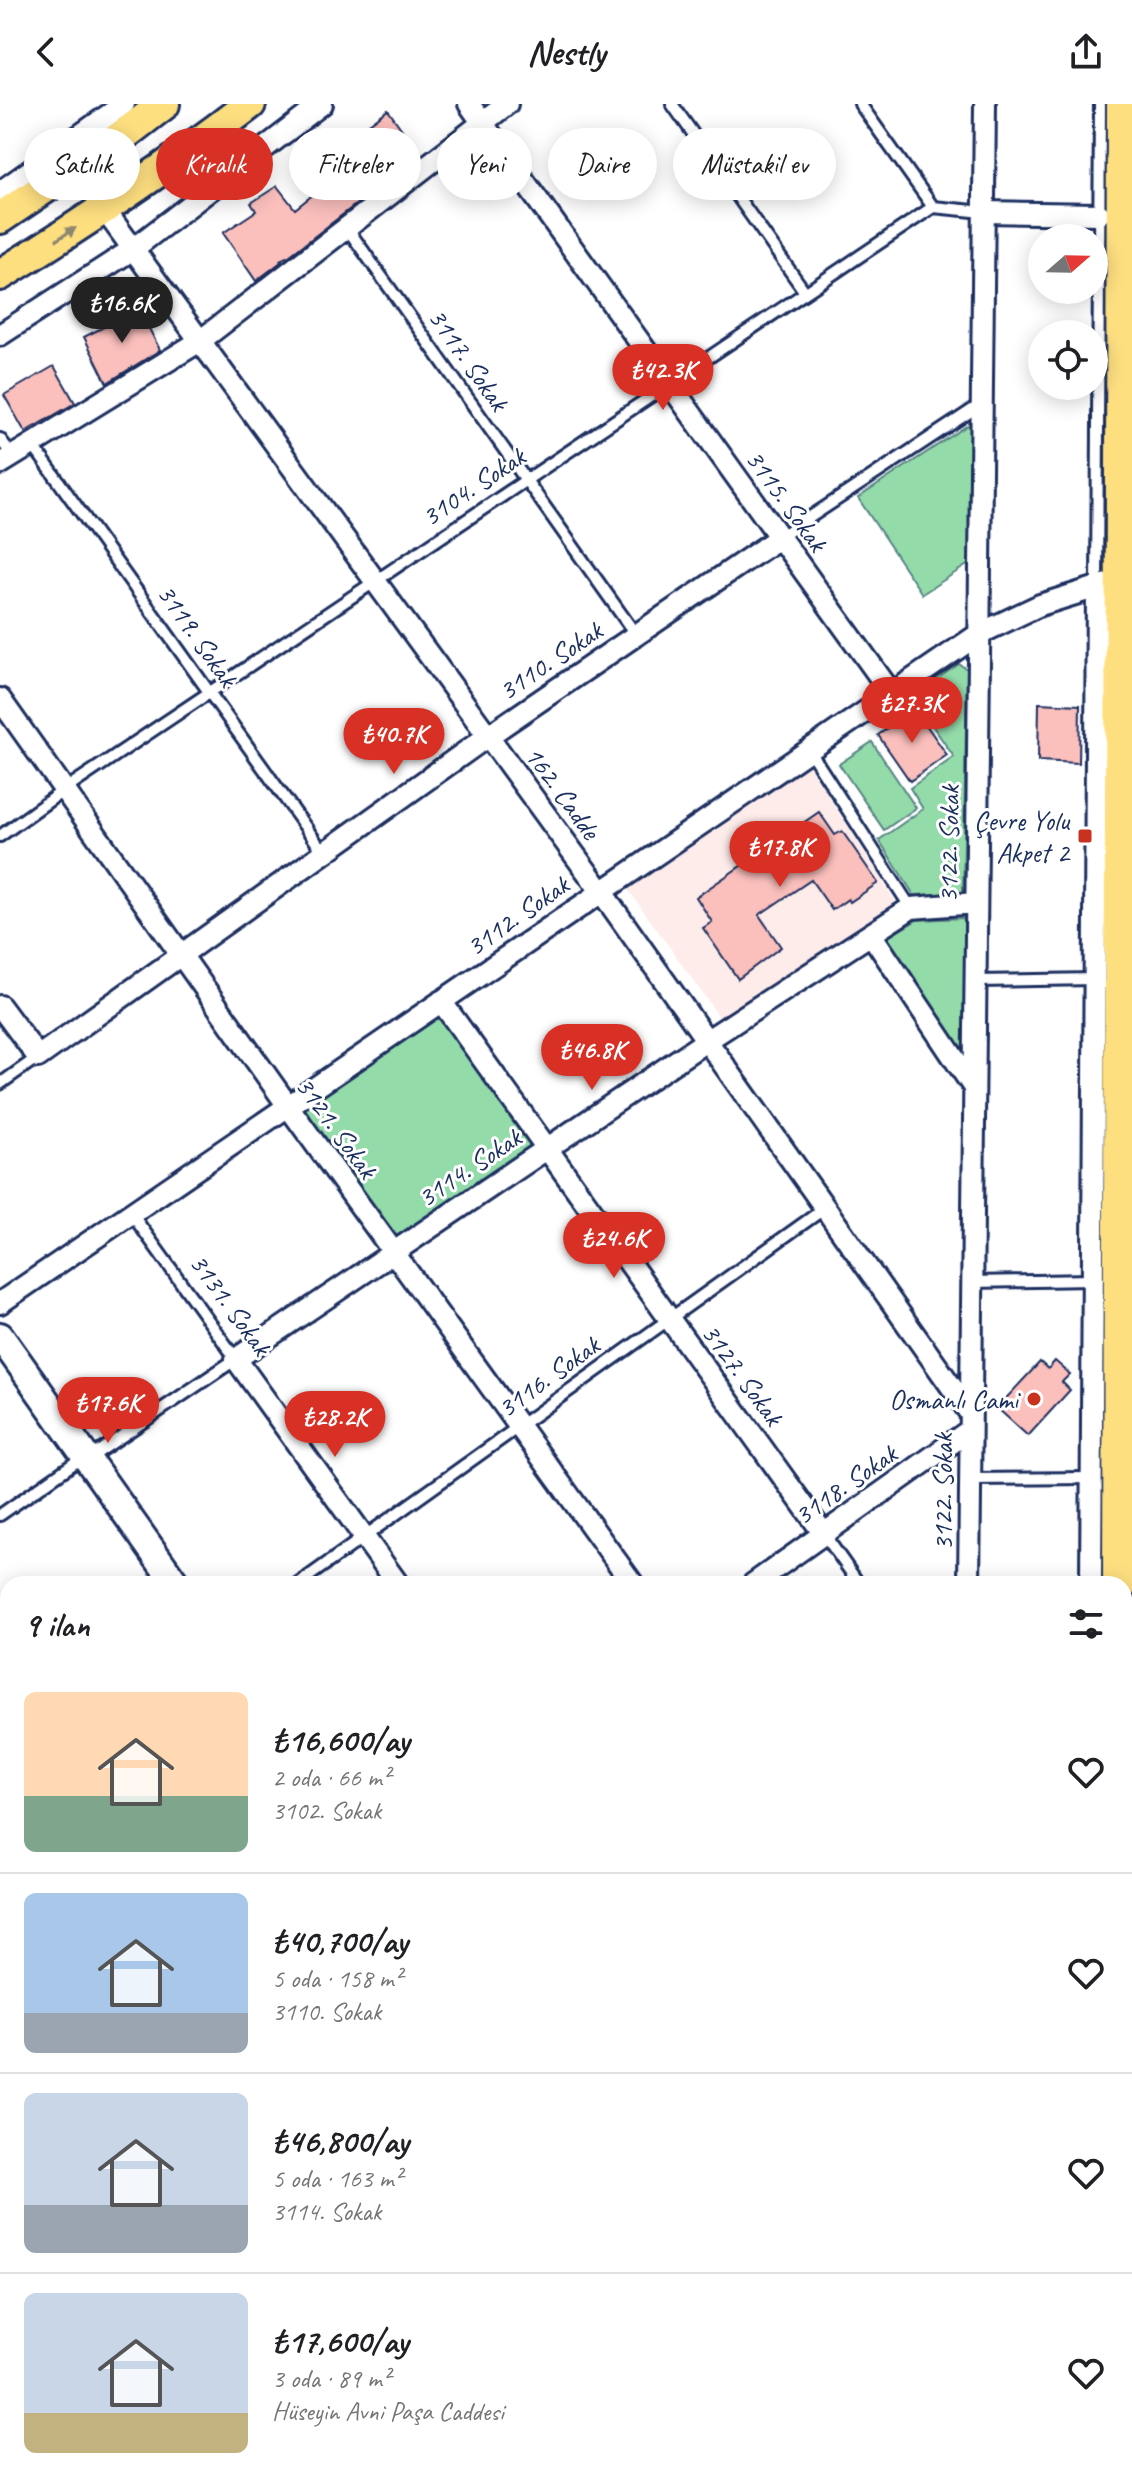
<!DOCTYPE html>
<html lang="tr">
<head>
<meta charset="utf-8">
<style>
  :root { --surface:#fff; --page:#f2f2f2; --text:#202124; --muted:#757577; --line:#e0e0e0; --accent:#d93025 }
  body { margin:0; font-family:Caveat,sans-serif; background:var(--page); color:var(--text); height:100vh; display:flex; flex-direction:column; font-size:30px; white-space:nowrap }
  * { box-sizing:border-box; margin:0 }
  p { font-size:26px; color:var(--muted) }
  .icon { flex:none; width:44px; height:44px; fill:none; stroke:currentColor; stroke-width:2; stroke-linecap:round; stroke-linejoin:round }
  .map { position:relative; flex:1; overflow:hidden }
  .drawer { position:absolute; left:0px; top:1472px; width:1132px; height:912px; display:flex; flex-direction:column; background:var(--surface); border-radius:24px 24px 0 0; box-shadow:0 4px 20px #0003 }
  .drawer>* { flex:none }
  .hud { position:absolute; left:24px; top:24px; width:1084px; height:72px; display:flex; gap:16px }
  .needle { width:52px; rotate:70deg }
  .tools { position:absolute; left:1028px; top:120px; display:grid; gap:16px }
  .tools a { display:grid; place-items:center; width:80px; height:80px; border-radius:50%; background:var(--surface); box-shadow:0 4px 20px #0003; font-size:40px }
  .price { position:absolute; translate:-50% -68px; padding:0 18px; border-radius:28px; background:var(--accent); color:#fff; font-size:26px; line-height:52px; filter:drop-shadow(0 2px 4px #0008) }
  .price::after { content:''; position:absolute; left:50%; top:48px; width:24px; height:18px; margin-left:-12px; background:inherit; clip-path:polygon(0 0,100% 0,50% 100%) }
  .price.active { background:#222; color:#fff }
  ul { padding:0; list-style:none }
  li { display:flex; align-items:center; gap:24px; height:200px; padding:0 24px }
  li+li { border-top:2px solid var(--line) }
  li span { display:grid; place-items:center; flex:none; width:224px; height:160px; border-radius:12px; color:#555 }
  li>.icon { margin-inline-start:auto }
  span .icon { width:96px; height:96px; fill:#fffc; stroke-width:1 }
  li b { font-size:34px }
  h2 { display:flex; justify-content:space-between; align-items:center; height:96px; padding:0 24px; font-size:34px }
  .tag { padding:0 28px; border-radius:36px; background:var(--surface); box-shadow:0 4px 20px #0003; font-size:28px; line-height:72px }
  .tag.active { background:var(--accent); color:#fff }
  header { display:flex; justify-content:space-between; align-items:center; height:104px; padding:0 24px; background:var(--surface); font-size:36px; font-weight:700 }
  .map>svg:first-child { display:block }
  .built { fill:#feeceb }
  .green { fill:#94dbaa; stroke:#588584; stroke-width:2 }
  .building { fill:#fbbfbc; stroke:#1b2f5e; stroke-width:2 }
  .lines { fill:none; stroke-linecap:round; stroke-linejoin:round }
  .lane-casing { stroke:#1b2f5e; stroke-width:16 }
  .street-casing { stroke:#1b2f5e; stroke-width:26 }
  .secondary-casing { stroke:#1b2f5e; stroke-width:32 }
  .primary-casing { stroke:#1b2f5e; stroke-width:36 }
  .highway-casing { stroke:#1b2f5e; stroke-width:40 }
  .lane { stroke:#fff; stroke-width:10 }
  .street { stroke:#fff; stroke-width:20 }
  .secondary { stroke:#fff; stroke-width:26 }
  .primary { stroke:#fedf80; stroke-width:30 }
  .highway { stroke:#fedf80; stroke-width:34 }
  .oneway { fill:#8c876f }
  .poi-dot { fill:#c8321e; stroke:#fff; stroke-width:3 }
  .labels { text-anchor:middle; stroke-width:6; stroke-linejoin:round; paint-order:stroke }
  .street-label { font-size:28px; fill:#1b2f5e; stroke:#fff }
  .poi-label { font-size:28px; fill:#1b2f5e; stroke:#fff; text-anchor:end }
</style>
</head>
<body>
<header><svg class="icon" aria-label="back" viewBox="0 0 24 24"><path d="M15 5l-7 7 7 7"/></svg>Nestly<svg class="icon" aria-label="share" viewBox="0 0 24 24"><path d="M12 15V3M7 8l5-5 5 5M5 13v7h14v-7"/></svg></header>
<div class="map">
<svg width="1132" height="2384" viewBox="0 0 1132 2384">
  <rect width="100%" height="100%" fill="#fff"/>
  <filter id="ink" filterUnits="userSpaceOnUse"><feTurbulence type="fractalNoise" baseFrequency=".0125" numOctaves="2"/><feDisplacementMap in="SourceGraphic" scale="16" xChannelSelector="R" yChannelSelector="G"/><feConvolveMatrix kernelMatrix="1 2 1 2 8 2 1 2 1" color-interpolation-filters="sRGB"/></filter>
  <g filter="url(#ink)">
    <!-- built -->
    <path class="built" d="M808,660L896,798L720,914L625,781Z"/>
    <!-- green -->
    <path class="green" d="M974,317L972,458L922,490L858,394Z
      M959,560L967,565L963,789L914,791L879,736L923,705L910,684L954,653L912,592Z
      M872,638L916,704L884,726L839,660Z
      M964,814V942L958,945L885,835L917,816Z
      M440,911L531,1042L397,1133L304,1005Z
      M8,2043V2148L0,2134V2048Z"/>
    <!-- building -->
    <path class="building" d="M388,6L420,51L289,152L280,156L281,158L256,177L223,129L256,107L251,99L277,82L295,105L329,78L333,83L377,49L361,26Z
      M139,205L160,246L107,279L84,233Z
      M54,262L75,299L25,328L4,291Z
      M1039,599L1080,601L1079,659L1038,657Z
      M915,605L947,651L910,677L878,631Z
      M819,708L835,731L842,727L878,779L850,798L848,795L832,806L811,776L759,811L781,843L738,875L703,824L712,818L696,793Z
      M1055,1257L1070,1270L1062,1278L1070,1286L1028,1332L997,1304L1040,1258L1048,1265Z"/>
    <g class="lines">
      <defs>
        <path id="lane" d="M672,0L805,188
          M860,0L933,103
          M347,124L636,531
          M0,335L13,352
          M32,340L324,749
          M780,433L980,301
          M1097,482L1100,0
          M809,646L911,804
          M0,732L64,686L933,103L984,108
          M975,877L1095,875
          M0,980L38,953
          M971,1178L1093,1176
          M88,1355L236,1255L131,1109
          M970,1375L1092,1374
          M0,1411L83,1353
          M824,1430L859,1480
          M298,1480L825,1104
          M0,1693L8,1687
          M0,1834L8,1845
          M189,2384L190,2376
          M762,2384L764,2376
          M968,2384V2376"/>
        <path id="street" d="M469,0L892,590
          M0,88L124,0
          M104,105L601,787L970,1309
          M984,108L1099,110
          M0,231L133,145L322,0
          M0,360L200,237L507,0
          M0,595L288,1002L633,1480
          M871,830L974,984
          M441,897L824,1430
          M0,902L38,953L488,632L780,433
          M0,1199L979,530L1040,501L1123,475
          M398,1480L236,1255L706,937L911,804L976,799
          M753,1480L970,1326
          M969,1480L985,0
          M1091,1480L1097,482
          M0,1540L8,1551
          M0,2018L8,2013
          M0,2189L8,2202
          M0,2291L8,2277
          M431,2376L470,2384
          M7,2384L9,2376
          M1086,2384V2376"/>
        <path id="secondary" d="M0,1232L176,1480
          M1124,2036L1132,2034
          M1124,2067L1132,2065
          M561,2384L563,2376
          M585,2384L586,2376"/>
        <path id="primary" d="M0,114L125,30L164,0
          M0,171C86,118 170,62 250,0"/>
        <path id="highway" d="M1120,1480L1124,0
          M1117,2384V2376"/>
      </defs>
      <!-- lane casing -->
      <use href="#lane" class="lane-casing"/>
      <!-- street casing -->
      <use href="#street" class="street-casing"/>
      <!-- secondary casing -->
      <use href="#secondary" class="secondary-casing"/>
      <!-- primary casing -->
      <use href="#primary" class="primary-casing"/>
      <!-- highway casing -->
      <use href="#highway" class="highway-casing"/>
      <!-- lane -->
      <use href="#lane" class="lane"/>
      <!-- street -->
      <use href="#street" class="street"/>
      <!-- secondary -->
      <use href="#secondary" class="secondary"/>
      <!-- primary -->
      <use href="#primary" class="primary"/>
      <!-- highway -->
      <use href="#highway" class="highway"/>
    </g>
    <!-- one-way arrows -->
    <defs><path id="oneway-solid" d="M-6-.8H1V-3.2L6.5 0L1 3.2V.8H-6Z" transform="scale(2)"/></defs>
    <use class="oneway" href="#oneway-solid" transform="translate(66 130) rotate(-32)"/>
  </g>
  <!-- markers -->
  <g class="poi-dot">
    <rect x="1077" y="724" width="16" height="16" rx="4"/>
    <circle cx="1034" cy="1295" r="8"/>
  </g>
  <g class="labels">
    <!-- street labels -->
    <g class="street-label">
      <text transform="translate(469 255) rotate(55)" y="10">3117. Sokak</text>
      <text transform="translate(473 382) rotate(-34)" y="10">3104. Sokak</text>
      <text transform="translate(787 396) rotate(54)" y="10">3115. Sokak</text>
      <text transform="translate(198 531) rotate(55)" y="10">3119. Sokak</text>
      <text transform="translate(550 556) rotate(-34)" y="10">3110. Sokak</text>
      <text transform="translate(563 688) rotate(54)" y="10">162. Cadde</text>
      <text transform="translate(948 740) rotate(-89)" y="10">3122. Sokak</text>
      <text transform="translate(517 811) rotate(-35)" y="10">3112. Sokak</text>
      <text transform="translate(337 1023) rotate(54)" y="10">3121. Sokak</text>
      <text transform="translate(469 1063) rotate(-34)" y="10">3114. Sokak</text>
      <text transform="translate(231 1200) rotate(54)" y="10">3131. Sokak</text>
      <text transform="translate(743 1270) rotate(54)" y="10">3127. Sokak</text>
      <text transform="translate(548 1272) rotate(-36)" y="10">3116. Sokak</text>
      <text transform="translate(845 1380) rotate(-35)" y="10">3118. Sokak</text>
      <text transform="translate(942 1388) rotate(-90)" y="10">3122. Sokak</text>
    </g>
    <!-- poi labels -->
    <g class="poi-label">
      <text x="1069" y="726">Çevre Yolu<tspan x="1069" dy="32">Akpet 2</tspan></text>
      <text x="1018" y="1305">Osmanlı Cami</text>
    </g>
  </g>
</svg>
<div class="tools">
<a><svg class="needle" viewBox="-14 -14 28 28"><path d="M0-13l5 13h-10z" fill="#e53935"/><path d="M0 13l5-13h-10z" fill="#757577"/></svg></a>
<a><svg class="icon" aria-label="locate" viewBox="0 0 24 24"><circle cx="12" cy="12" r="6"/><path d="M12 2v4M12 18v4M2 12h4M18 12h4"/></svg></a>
</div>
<b class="price active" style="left:122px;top:241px">₺16.6K</b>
<b class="price" style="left:663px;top:308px">₺42.3K</b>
<b class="price" style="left:912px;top:641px">₺27.3K</b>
<b class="price" style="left:394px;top:672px">₺40.7K</b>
<b class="price" style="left:780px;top:785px">₺17.8K</b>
<b class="price" style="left:592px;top:988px">₺46.8K</b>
<b class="price" style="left:614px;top:1176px">₺24.6K</b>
<b class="price" style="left:108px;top:1341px">₺17.6K</b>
<b class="price" style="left:335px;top:1355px">₺28.2K</b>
<div class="hud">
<a class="tag">Satılık</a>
<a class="tag active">Kiralık</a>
<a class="tag">Filtreler</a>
<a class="tag">Yeni</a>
<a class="tag">Daire</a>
<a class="tag">Müstakil ev</a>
</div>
<section class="drawer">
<h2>9 ilan<svg class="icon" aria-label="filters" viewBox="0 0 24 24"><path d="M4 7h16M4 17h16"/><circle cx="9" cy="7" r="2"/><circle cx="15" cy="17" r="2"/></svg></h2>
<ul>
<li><span style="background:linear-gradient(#ffd9b3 65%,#7fa58c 0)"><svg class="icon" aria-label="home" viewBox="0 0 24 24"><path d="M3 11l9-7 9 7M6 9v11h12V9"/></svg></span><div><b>₺16,600/ay</b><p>2 oda · 66 m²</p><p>3102. Sokak</p></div><svg class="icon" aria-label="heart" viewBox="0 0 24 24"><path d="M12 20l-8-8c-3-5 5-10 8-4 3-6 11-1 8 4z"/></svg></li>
<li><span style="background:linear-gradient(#a9c7e8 75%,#9aa5b1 0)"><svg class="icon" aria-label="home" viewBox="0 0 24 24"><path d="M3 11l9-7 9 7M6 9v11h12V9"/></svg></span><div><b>₺40,700/ay</b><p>5 oda · 158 m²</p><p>3110. Sokak</p></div><svg class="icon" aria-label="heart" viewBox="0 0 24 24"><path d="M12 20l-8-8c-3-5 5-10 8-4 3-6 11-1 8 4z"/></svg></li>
<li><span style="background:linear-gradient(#c9d6e8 70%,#9aa5b1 0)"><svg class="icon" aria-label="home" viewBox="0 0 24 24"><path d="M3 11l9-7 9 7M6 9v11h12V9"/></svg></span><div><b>₺46,800/ay</b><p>5 oda · 163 m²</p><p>3114. Sokak</p></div><svg class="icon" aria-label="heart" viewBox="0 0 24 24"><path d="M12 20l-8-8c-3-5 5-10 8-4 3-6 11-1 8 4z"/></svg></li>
<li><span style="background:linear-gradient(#c9d6e8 75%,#c2b280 0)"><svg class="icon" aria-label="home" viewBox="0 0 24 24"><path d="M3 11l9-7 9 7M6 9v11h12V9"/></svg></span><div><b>₺17,600/ay</b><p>3 oda · 89 m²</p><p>Hüseyin Avni Paşa Caddesi</p></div><svg class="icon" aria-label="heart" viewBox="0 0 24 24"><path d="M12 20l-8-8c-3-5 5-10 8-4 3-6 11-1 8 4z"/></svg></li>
</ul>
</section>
</div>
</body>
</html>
